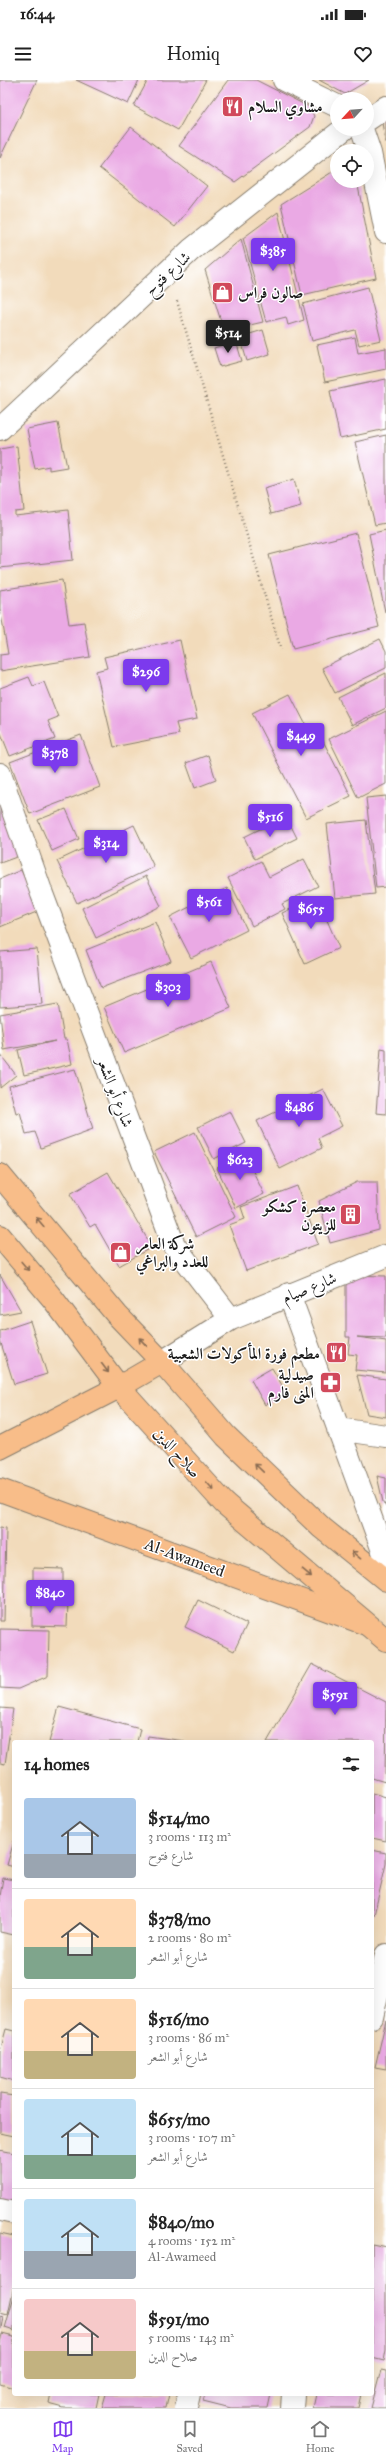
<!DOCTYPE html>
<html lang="en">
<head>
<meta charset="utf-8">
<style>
  :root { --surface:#fff; --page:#f6f6f6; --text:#222; --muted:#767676; --line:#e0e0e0; --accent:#7c3aed }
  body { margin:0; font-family:"IM FELL Great Primer",Amiri,serif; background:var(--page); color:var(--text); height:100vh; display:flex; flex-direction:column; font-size:15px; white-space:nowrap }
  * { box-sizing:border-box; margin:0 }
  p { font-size:13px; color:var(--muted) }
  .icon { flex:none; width:22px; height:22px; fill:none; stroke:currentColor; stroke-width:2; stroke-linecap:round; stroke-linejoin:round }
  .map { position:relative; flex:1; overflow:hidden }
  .sheet { position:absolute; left:12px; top:1660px; width:362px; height:656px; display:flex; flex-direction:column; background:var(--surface); border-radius:4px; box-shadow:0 4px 16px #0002 }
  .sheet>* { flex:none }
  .needle { width:26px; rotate:244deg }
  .tools { position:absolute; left:330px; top:12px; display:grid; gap:8px }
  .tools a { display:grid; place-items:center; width:44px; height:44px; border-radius:50%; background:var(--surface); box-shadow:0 4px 16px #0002; font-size:20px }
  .price { position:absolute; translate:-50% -34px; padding:0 9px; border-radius:4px; background:var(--accent); color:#fff; font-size:13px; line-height:26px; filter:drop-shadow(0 1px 2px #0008) }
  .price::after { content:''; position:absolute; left:50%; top:24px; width:12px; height:9px; margin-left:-6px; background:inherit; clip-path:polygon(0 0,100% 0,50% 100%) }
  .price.current { background:#222; color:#fff }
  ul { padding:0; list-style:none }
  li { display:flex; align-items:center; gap:12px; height:100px; padding:0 12px }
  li+li { border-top:1px solid var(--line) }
  li span { display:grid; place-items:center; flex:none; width:112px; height:80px; border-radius:4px; color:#555 }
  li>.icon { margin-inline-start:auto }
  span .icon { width:48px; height:48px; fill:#fffc; stroke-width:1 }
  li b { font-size:17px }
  h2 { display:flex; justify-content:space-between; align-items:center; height:48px; padding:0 12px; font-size:17px }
  .status { display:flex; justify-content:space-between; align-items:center; height:28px; padding:0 20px; background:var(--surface); direction:ltr }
  .status svg { height:11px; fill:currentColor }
  header { display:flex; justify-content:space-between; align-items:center; height:52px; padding:0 12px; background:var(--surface); font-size:18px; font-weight:600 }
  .tabs { display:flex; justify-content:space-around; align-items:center; height:56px; border-top:1px solid var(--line); background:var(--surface); font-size:11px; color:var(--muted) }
  .tabs a { display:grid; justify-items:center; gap:2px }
  .tabs .current { color:var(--accent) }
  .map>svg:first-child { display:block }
  .building { fill:#eaa9e4 }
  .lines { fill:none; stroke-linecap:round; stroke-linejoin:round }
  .minor-casing { stroke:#877c6c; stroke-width:24 }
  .major-casing { stroke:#877c6c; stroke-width:24 }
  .highway-casing { stroke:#877c6c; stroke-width:24 }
  .path { stroke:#877c6c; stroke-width:2.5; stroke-dasharray:1 3; stroke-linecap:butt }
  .minor { stroke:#fff; stroke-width:22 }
  .major { stroke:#f8bd89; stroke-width:22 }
  .highway { stroke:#f8bd89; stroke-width:22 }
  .oneway { stroke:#8a6c52 }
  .labels { text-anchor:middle; stroke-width:3; stroke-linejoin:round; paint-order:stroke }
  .poi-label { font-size:16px; font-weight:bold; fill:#1c1c1c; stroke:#fff; text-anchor:start }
  .street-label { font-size:16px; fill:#1c1c1c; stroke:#fff }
</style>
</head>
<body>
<div class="status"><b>16:44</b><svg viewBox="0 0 49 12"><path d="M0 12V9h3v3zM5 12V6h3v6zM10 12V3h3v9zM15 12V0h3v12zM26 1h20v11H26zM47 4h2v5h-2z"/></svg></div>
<header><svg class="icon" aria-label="menu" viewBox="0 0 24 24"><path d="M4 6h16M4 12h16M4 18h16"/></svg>Homiq<svg class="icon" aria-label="heart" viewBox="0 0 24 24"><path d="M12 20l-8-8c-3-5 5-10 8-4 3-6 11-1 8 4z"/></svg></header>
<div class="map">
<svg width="386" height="2328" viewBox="0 0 386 2328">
  <rect width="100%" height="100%" fill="#fff"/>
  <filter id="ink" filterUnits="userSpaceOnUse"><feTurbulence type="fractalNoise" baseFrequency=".025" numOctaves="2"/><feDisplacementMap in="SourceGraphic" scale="8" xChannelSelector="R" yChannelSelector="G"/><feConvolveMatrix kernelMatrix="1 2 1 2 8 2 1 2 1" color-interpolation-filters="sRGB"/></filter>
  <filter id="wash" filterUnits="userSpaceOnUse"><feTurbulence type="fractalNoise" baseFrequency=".012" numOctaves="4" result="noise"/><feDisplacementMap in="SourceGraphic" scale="16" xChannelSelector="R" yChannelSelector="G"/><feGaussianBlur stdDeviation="0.9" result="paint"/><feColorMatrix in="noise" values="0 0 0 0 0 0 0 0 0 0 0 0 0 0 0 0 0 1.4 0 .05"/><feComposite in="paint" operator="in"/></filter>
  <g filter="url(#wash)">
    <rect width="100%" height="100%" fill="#f2dbbb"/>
    <g id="blocks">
      <!-- building -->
      <path class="building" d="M0,0H37L0,78Z
        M76,0H139L128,24Z
        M148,0H206L178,50L134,26Z
        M228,0H256L309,27L314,36L310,47L235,102L179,66Z
        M319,0H369L345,14Z
        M386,35V62H385L381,36Z
        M131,47L207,106L175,147L99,88Z
        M337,89V101H357L376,198L302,215L281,124Z
        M278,132L304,240L288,245L286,237L266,242L243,158Z
        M241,159L263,242L224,251L205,190Z
        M368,207L381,260L359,265L355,250L312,261L303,224Z
        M263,250L270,274L247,281L240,257Z
        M355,257L358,273L386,268V289L325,302L317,265Z
        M236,261L242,281L220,287L214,268Z
        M386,299V349L340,359L330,311Z
        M58,343L67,387L49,390V386L35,389L27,349Z
        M386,355V443L375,445L355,362Z
        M17,366L24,431L15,432V436L68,430L73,480L0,488V369Z
        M294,399L301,426L271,434L264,408Z
        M386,450V531L385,532L369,454Z
        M356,453L379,547L293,569L269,475Z
        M62,500L69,544L84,542L90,577L0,591V575L8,574L0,528V510Z
        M380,559L386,571V588L335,613L322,588Z
        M180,560L197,639L176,643L179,654L114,667L96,591L107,588L104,577Z
        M386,593V628L352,645L338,617Z
        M29,597L33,606L44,602L58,637L48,641L55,659L10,676L0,651V608Z
        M290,614L311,655L318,651L351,716L306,738L252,633Z
        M386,631V704L358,718L329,659Z
        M81,655L100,707L30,734L10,682Z
        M208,675L216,700L195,708L186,683Z
        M0,716L22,775L0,783Z
        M386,716V807L376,808L366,718Z
        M66,729L79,759L52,771L38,740Z
        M286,736L297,758L255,779L244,757Z
        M366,740L375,814L335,818L327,744Z
        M134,745L154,787L77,823L57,781Z
        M304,779L318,806L282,824L285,829L252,846L228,798L261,781L269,797Z
        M21,790L39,831L0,847V799Z
        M146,796L161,826L96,858L82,828Z
        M227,808L247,850L191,878L170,837Z
        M317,817L339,868L305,884L282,833Z
        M155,842L171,881L101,908L86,870Z
        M37,869L42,924L0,927V872Z
        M211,882L231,928L124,973L104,927Z
        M58,924L64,959H67L72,984L24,995L18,970L55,961L4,970L0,934Z
        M381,968L386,969V1034L376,1033Z
        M0,974L16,995L0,1008Z
        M75,989L93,1049L41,1068L35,1052L26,1054L20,1032L16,1033L9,1006Z
        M323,1009L342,1046L318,1058L322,1068L280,1089L257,1041Z
        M230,1031L246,1063L214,1079L198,1047Z
        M195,1052L236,1137L196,1157L154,1072Z
        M245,1075L264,1114L236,1128L217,1088Z
        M108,1092L152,1167L119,1186L95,1144L90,1147L70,1114Z
        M357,1102H377L379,1150L330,1163L319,1121Z
        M297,1106L318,1164L246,1191L229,1145L245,1139L241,1127Z
        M0,1195L21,1231L0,1235Z
        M346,1195L386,1196V1258L357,1257L386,1261V1293L355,1290L357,1275L348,1274L350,1257H346Z
        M30,1241L47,1294L14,1304L0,1260V1251Z
        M272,1288L286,1312L265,1325L251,1300Z
        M357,1295L386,1299V1337L367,1334Z
        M377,1396L386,1398V1427L383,1422Z
        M0,1447L6,1448L4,1541H0Z
        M33,1488L63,1489V1510L33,1509Z
        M198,1520L247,1544L234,1571L185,1547Z
        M32,1522H68L67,1547L32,1546Z
        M0,1549L49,1550L48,1596L18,1609L0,1608Z
        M312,1584L386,1622L385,1702L372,1698V1662H267Z
        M59,1627L140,1649L137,1662H49Z
        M0,1628L13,1629L5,1684L0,1683Z
        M148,1656L185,1661V1662H147Z
        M372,1713L386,1717V1761L372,1758Z
        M14,1761V1787L7,1785Z
        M372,1770L386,1773V1784L374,1835H372Z
        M3,1798L14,1800V1855L0,1852V1816Z
        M386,1940V1989L375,1987Z
        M6,1949L14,1951V2001L0,1997V1972Z
        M0,2014L14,2016V2056L0,2053Z
        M0,2070L14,2073V2122L0,2119Z
        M0,2153L14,2156V2206L8,2234L0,2232Z
        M372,2164L386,2167V2270L384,2281L372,2278Z
        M14,2216V2251L5,2248Z
        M0,2235L3,2236L1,2249H0Z
        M2,2254L14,2257V2308L0,2304V2263Z
        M381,2290L386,2291V2328H371Z
        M51,2314H99L96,2328H64L49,2324Z
        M106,2314H169L166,2328H102Z
        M205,2314H270L267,2328H231L203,2321Z
        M316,2314H361L358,2328H313Z"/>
    </g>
  </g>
  <g filter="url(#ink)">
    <use href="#blocks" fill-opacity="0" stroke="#877c6c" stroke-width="1"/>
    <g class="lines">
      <defs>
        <path id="minor" d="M284,0L337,26
          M367,40L386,27
          M362,49L370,73L386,152
          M0,349L191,170L344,49
          M0,694L42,814L174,1165L231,1239L162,1282
          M289,1214L386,1479
          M231,1239L386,1176
          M338,1349L386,1356
          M372,1937L386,1875
          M0,2130L14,2133
          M186,2328L189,2314
          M292,2328L293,2314"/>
        <path id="major" d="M0,1368L119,1307L162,1282
          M0,1410L366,1544"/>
        <path id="highway" d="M0,1095L117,1235L162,1282L226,1356L322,1448L386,1500
          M0,1156L53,1219L119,1307L224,1423L386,1560"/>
      </defs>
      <!-- minor casing -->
      <use href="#minor" class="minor-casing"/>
      <!-- major casing -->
      <use href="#major" class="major-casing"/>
      <!-- highway casing -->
      <use href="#highway" class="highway-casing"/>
      <!-- path -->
      <path class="path" d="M177,221L281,570"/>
      <!-- minor -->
      <use href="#minor" class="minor"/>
      <!-- major -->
      <use href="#major" class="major"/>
      <!-- highway -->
      <use href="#highway" class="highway"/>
    </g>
    <!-- one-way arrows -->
    <defs><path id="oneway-shaft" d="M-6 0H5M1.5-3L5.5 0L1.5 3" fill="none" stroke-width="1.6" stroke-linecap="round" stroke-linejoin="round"/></defs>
    <g class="oneway">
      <use href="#oneway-shaft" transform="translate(40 1142) rotate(-130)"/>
      <use href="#oneway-shaft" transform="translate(25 1186) rotate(50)"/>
      <use href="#oneway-shaft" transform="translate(143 1262) rotate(-133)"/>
      <use href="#oneway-shaft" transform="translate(105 1288) rotate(53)"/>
      <use href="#oneway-shaft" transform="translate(259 1388) rotate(-136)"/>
      <use href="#oneway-shaft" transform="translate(210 1406) rotate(48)"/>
      <use href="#oneway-shaft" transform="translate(356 1475) rotate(-141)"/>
      <use href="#oneway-shaft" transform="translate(307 1493) rotate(40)"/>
    </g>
  </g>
  <!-- icons -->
  <defs>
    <symbol id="restaurant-square" viewBox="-11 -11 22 22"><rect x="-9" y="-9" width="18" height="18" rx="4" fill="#d1495b" stroke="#fff"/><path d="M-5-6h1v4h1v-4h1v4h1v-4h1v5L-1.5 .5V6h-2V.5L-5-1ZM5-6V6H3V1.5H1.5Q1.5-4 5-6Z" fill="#fff"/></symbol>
    <symbol id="shop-square" viewBox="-11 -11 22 22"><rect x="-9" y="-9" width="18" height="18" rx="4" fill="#d1495b" stroke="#fff"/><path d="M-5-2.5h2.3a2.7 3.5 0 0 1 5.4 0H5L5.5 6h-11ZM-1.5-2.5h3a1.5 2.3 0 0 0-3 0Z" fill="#fff"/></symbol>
    <symbol id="building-square" viewBox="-11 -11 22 22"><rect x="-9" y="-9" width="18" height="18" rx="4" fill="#d1495b" stroke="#fff"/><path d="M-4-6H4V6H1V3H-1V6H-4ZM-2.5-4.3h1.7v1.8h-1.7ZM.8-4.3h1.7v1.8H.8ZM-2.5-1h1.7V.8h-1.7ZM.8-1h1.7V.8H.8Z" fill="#fff"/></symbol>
    <symbol id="pharmacy-square" viewBox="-11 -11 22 22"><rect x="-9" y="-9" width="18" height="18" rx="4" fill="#d1495b" stroke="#fff"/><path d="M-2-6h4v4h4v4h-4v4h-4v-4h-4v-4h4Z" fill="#fff"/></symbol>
  </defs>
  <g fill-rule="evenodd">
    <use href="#restaurant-square" x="220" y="14" width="25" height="25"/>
    <use href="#shop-square" x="210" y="200" width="25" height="25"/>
    <use href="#building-square" x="338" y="1122" width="25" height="25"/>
    <use href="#shop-square" x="108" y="1160" width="25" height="25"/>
    <use href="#restaurant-square" x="324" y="1260" width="25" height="25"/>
    <use href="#pharmacy-square" x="318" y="1290" width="25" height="25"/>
  </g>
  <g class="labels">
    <!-- poi labels -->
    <g class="poi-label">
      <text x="248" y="32">مشاوي السلام</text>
      <text x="238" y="218">صالون فراس</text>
      <text x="336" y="1132" text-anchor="end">معصرة كشكو<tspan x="336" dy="18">للزيتون</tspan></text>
      <text x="136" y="1169">شركة العامر<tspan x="136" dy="18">للعدد والبراغي</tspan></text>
      <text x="320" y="1279" text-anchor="end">مطعم فورة المأكولات الشعبية</text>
      <text x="314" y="1300" text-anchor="end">صيدلية<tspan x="314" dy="18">المنى فارم</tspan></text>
    </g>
    <!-- street labels -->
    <g class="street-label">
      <text transform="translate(167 193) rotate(-43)" y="6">شارع فتوح</text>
      <text transform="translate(116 1012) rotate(69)" y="6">شارع أبو الشعر</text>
      <text transform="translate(309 1207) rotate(-22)" y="6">شارع صيام</text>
      <text transform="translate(178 1372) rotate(48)" y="6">صلاح الدين</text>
      <text transform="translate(185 1477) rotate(20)" y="6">Al-Awameed</text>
    </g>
  </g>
</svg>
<div class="tools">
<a><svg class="needle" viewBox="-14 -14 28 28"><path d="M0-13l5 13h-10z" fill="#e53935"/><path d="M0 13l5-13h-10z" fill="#767676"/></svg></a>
<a><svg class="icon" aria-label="locate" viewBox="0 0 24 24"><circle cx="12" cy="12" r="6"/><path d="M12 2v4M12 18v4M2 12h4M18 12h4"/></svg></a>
</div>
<b class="price" style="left:273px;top:192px">$385</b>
<b class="price current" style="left:228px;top:274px">$514</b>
<b class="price" style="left:146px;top:613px">$296</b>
<b class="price" style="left:301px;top:677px">$449</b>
<b class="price" style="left:55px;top:694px">$378</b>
<b class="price" style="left:270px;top:758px">$516</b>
<b class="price" style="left:106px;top:784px">$314</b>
<b class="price" style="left:209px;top:843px">$561</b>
<b class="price" style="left:311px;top:850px">$655</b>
<b class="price" style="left:168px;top:928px">$303</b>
<b class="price" style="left:299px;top:1048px">$486</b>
<b class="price" style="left:240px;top:1101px">$623</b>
<b class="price" style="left:50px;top:1534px">$840</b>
<b class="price" style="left:335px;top:1636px">$591</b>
<section class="sheet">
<h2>14 homes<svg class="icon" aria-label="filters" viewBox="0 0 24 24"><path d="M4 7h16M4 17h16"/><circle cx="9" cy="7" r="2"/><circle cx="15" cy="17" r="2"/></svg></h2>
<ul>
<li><span style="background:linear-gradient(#a9c7e8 70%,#9aa5b1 0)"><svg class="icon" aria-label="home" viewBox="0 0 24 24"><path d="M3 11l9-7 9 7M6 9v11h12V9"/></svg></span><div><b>$514/mo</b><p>3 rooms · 113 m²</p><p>شارع فتوح</p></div></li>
<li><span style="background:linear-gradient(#ffd9b3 60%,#7fa58c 0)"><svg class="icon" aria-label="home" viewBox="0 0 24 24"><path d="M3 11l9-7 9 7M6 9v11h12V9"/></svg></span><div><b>$378/mo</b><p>2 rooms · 80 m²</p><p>شارع أبو الشعر</p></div></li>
<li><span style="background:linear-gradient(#ffd9b3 65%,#c2b280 0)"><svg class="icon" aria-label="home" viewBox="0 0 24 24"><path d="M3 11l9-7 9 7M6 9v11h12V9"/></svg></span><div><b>$516/mo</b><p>3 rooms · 86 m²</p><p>شارع أبو الشعر</p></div></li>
<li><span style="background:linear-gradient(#bfe0f5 70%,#7fa58c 0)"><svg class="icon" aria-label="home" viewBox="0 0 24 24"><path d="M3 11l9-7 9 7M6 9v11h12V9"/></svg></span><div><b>$655/mo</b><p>3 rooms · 107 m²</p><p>شارع أبو الشعر</p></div></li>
<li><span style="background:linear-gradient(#bfe0f5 65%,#9aa5b1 0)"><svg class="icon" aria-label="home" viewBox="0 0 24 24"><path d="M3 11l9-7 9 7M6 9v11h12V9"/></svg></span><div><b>$840/mo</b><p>4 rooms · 152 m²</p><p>Al-Awameed</p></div></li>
<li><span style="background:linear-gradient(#f6c9c9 65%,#c2b280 0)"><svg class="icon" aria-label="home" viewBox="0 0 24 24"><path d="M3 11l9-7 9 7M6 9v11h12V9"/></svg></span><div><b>$591/mo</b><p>5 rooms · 143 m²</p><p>صلاح الدين</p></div></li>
</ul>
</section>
</div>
<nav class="tabs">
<a class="current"><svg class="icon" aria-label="map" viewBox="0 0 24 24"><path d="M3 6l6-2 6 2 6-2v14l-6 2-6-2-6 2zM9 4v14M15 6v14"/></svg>Map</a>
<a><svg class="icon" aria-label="saved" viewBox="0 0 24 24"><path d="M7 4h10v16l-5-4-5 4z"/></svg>Saved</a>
<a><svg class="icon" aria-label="home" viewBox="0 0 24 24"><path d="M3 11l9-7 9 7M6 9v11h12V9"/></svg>Home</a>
</nav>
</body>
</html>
